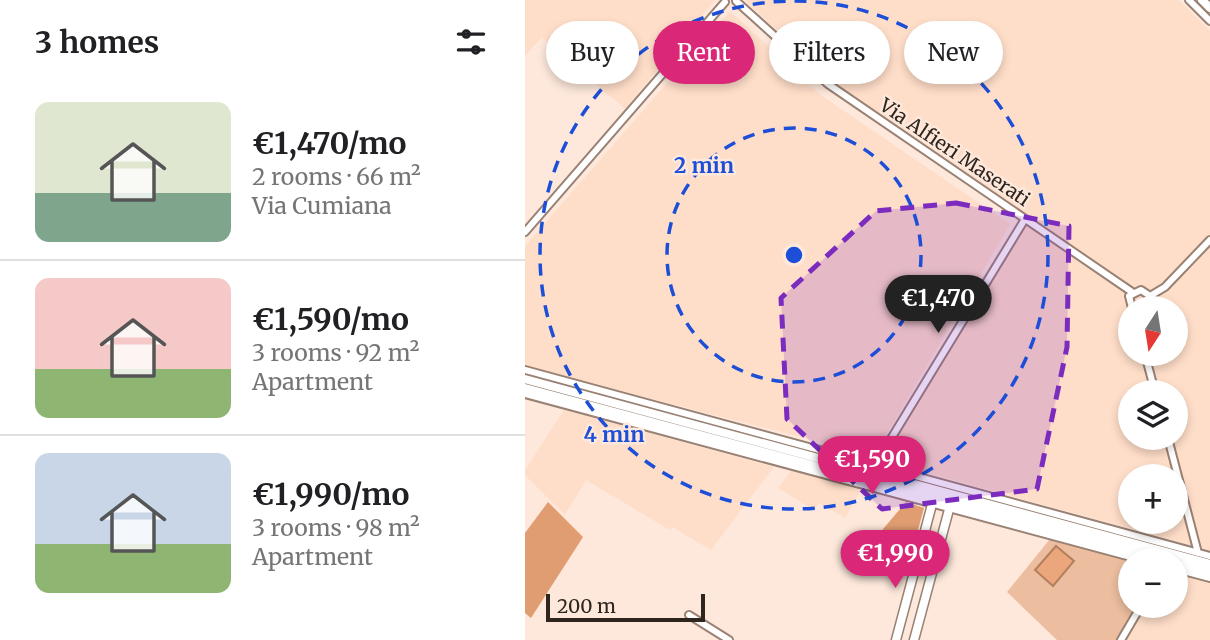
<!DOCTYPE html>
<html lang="en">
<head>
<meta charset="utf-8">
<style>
  :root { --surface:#fff; --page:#f6f6f6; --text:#202124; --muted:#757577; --line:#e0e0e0; --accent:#db2777 }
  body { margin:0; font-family:Merriweather,serif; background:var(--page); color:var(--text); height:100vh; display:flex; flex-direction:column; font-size:26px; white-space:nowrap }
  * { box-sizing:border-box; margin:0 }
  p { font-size:23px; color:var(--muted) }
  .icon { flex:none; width:38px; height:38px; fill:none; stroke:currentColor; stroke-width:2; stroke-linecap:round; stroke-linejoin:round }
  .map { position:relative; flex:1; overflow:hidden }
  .details { display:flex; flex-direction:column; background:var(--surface); width:525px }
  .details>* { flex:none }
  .top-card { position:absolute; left:21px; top:21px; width:558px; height:63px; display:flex; gap:14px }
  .needle { width:46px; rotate:192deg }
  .controls { position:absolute; left:593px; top:296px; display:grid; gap:14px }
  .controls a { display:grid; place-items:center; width:70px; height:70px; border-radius:50%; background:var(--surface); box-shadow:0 4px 10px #0003; font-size:35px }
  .scale { position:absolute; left:21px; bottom:18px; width:159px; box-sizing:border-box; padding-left:7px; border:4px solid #2e251f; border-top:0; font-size:19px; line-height:24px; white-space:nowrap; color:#2e251f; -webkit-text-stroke:5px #fde8db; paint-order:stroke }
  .price { position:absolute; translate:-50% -60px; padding:0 16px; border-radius:24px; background:var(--accent); color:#fff; font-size:23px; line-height:46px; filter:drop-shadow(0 2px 4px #0008) }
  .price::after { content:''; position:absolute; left:50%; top:42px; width:21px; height:16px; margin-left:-10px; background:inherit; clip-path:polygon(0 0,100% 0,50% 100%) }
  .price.on { background:#222; color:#fff }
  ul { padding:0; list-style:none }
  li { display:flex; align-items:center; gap:21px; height:175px; padding:0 35px }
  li+li { border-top:2px solid var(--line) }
  li span { display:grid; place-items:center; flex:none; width:196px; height:140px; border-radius:14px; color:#555 }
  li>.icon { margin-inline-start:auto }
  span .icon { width:84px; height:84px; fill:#fffc; stroke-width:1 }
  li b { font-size:30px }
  h2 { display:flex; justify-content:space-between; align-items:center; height:84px; padding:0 35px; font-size:30px }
  .tag { padding:0 24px; border-radius:32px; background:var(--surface); box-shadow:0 4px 10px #0003; font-size:24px; line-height:63px }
  .tag.on { background:var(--accent); color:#fff }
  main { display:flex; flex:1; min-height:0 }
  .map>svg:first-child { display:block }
  .built { fill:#ffdec9; fill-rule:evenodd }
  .green { fill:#ecbd9e }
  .forest { fill:#e09d71 }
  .water { fill:#eba77b; stroke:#b2805f; stroke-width:2 }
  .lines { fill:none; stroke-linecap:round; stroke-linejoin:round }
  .street-casing { stroke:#998173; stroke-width:10 }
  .secondary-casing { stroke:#998173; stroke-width:11 }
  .street { stroke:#fff; stroke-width:6 }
  .secondary { stroke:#fff; stroke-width:8 }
  .marked { fill:#7b2cbf; fill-opacity:0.2; stroke:#7b2cbf; stroke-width:5; stroke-dasharray:14 9; stroke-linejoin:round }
  .ring { fill:none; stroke:#1d4ed8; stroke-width:3.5; stroke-dasharray:12 9 }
  .labels { text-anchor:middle; stroke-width:5; stroke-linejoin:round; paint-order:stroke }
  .street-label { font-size:19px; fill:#2e251f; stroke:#fde8db }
  .centre { fill:#1d4ed8; stroke:#fde8db; stroke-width:3.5 }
  .ring-label { font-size:21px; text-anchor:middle; font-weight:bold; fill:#1d4ed8; stroke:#fde8db; stroke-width:5; stroke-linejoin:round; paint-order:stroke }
</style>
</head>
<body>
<main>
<section class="details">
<h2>3 homes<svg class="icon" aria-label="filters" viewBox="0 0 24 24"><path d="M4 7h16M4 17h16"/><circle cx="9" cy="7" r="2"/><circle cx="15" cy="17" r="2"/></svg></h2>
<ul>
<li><span style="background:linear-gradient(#dfe7d0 65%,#7fa58c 0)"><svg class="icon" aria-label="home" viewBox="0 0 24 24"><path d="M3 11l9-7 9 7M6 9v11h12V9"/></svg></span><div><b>€1,470/mo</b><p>2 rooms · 66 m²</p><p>Via Cumiana</p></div></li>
<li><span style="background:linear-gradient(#f6c9c9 65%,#8fb573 0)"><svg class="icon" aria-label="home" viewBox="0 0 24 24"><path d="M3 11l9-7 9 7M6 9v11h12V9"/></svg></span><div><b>€1,590/mo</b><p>3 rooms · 92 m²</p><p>Apartment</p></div></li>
<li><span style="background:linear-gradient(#c9d6e8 65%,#8fb573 0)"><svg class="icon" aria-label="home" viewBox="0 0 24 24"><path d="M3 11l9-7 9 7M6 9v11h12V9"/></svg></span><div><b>€1,990/mo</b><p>3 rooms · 98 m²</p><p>Apartment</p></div></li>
</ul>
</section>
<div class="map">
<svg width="685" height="640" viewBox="0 0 685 640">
  <rect width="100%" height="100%" fill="#fde8db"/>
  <!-- built -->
  <path class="built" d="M0,0H190L100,109L17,37L0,56Z
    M220,0H654L685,31V550L358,461L505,217L300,76ZM606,308H651V354H606ZM606,392H651V438H606ZM606,476H651V522H606Z
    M205,11L297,96L485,224L349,456L0,366V246Z
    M39,410L249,467L186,550L147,527L145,530L61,480L40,515L0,475V470Z
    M266,471L336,490L320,518L294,503L289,510L253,488Z
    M651,569L685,578V640H596L616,606H651Z"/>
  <!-- green -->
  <path class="green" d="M525,539L605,560L606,606H611L591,640H532L482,592Z"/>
  <!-- forest -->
  <path class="forest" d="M23,502L58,537L6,618L0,613V533Z
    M381,502L399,508L386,555L353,535Z"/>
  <!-- water -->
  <path class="water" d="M531,546L549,561L528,586L510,570Z"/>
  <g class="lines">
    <defs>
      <path id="street" d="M664,0L685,21
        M211,1L303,84L607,292
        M0,232L200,2
        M625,296L640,287L685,240
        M607,308L604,296L616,290L625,296L623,308
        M620,354L630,392
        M0,370L685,556
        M0,394L617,560
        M643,438L673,553
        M350,465L500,219
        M396,547L412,551
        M651,569L685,578
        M164,615L204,640
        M596,640L616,606"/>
      <path id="secondary" d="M677,0L685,8
        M0,379L685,564
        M0,388L641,560
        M651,563L685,572
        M371,640L410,493
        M389,640L426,502"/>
    </defs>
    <!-- street casing -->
    <use href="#street" class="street-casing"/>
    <!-- secondary casing -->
    <use href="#secondary" class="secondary-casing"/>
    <!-- street -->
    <use href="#street" class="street"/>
    <!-- secondary -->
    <use href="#secondary" class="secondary"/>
  </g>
  <!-- marked area -->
  <path class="marked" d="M431,203L544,226L542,347L512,489L357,509L262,419L256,298L351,211Z"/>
  <!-- distance rings -->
  <g class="ring">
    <circle cx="269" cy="255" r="127"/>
    <circle cx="269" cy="255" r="254"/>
  </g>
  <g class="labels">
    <!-- street labels -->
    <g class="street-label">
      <text transform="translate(430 152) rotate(34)" y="7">Via Alfieri Maserati</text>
    </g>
  </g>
  <circle cx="269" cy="255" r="10" class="centre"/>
  <g class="ring-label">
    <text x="179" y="173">2 min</text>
    <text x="89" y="442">4 min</text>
  </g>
</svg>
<div class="controls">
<a><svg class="needle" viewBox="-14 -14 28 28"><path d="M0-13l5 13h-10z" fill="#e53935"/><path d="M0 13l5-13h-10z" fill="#757577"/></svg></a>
<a><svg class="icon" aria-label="layers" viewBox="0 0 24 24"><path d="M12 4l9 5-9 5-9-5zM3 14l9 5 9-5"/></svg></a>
<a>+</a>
<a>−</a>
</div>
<div class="scale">200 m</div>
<b class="price on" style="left:413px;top:335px">€1,470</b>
<b class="price" style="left:347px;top:496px">€1,590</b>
<b class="price" style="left:370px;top:590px">€1,990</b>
<div class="top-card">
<a class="tag">Buy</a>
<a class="tag on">Rent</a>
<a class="tag">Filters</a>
<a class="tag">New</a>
</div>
</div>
</main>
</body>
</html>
